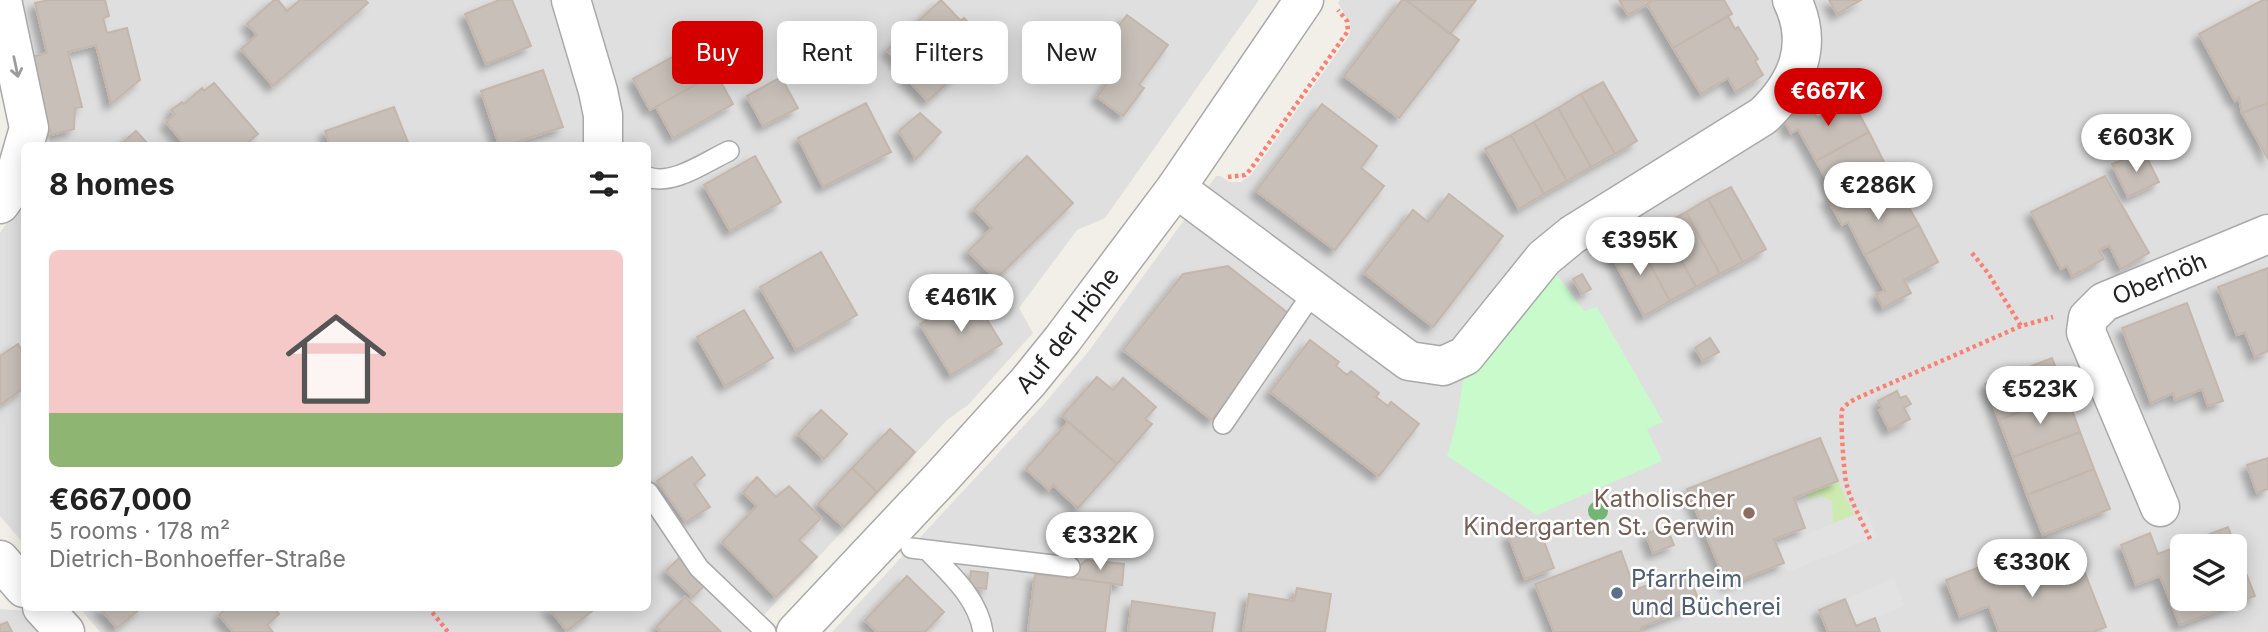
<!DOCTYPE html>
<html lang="en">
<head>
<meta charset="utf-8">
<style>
  :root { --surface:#fff; --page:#f2f2f2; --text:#222; --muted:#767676; --line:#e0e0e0; --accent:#d40000 }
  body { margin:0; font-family:Inter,sans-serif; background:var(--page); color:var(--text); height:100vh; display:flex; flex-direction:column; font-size:26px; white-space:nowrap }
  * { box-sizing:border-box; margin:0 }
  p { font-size:23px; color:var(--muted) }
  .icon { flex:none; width:38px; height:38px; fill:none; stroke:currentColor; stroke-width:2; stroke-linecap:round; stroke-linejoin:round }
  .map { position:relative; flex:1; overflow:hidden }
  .sheet { position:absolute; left:21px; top:142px; width:630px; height:469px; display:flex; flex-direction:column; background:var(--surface); border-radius:10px; box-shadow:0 4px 18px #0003 }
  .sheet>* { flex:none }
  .banner { position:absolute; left:672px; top:21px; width:665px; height:63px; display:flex; gap:14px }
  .buttons { position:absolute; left:2170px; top:534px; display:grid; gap:14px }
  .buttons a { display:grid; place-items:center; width:77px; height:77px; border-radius:10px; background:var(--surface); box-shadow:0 4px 18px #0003; font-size:35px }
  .price { position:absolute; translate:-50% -60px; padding:0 16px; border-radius:24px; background:#fff; color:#222; font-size:23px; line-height:46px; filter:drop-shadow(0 2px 4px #0008) }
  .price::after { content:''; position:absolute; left:50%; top:42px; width:21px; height:16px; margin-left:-10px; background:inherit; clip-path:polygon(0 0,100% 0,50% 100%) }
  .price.active { background:var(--accent); color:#fff }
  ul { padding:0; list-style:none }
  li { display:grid; align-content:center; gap:14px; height:371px; padding:0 28px }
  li+li { border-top:2px solid var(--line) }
  li span { display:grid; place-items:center; height:217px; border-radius:10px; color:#555 }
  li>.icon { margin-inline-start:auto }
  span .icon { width:126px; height:126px; fill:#fffc; stroke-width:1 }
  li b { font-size:30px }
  h2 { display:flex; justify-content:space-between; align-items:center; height:84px; padding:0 28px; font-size:30px }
  .tag { padding:0 24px; border-radius:10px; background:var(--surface); box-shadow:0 4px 18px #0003; font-size:24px; line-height:63px }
  .tag.active { background:var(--accent); color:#fff }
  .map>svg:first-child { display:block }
  .residential { fill:#e0dfdf; fill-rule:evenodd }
  .grass { fill:#cdebb0 }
  .park { fill:#c8facc }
  .parking { fill:#e2e2e2 }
  .building { fill:#c7bfb8; stroke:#c4b6ab; stroke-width:2; fill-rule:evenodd; filter:url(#shadow) }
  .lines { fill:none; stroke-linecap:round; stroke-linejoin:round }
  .lane-casing { stroke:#a9a9a9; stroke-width:22 }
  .street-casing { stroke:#a9a9a9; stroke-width:41 }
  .path { stroke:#fa8072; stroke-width:4.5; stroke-dasharray:3.5 3.5; stroke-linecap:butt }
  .lane { stroke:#fff; stroke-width:19 }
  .street { stroke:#fff; stroke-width:38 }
  .tree { fill:#74b475 }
  .oneway { stroke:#9c9c9c }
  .education-dot { fill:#8d6e63; stroke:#fff; stroke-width:2.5 }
  .service-dot { fill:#5c6f8a; stroke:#fff; stroke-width:2.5 }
  .labels { text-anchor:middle; stroke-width:5; stroke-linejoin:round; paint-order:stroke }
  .street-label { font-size:24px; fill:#222; stroke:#fff }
  .education-label { font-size:24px; fill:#785e54; stroke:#fff; text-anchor:end }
  .service-label { font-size:24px; fill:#4e5e75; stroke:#fff; text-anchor:start }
</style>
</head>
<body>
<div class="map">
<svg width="2268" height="632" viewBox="0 0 2268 632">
  <defs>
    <filter id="shadow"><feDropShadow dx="-6" dy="6" stdDeviation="3.5" flood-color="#0004"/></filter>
  </defs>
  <rect width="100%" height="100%" fill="#f2efe9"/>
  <!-- residential -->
  <path class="residential" d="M18,0H1259L1105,218L1077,230L1019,308L1033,333L968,405L947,420L748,632H100L79,607H648V145H50V134Z
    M1340,0H2268V632H832L1044,404L1088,352L1216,176H1220L1230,182H1241L1251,175L1349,36L1351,26L1338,3ZM2182,546H2235V598H2182Z
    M24,196V544L0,516V233Z
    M0,609L28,611L40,632H0Z"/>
  <!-- grass -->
  <path class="grass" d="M1838,481L1854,515L1833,523L1832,501L1820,496L1810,499L1804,494Z"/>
  <!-- park -->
  <path class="park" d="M1551,267L1584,311L1597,307L1663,422L1647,429L1662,461L1537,515L1447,456L1456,425L1464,374Z"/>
  <!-- parking -->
  <path class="parking" d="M1866,510L1877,536L1788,572L1777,546Z
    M1894,578L1905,606L1856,626L1845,599Z"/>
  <!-- building -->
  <path class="building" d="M49,0H105L109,16L103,18L107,33L127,28L140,80L111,104L96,45L68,52L82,107L75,108L74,129L51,135L31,57L47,53L35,3Z
    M274,0H278L287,11L300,0H365L368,3L273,86L241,49L257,35L247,24Z
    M499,0H512L531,46L486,64L465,14Z
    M941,0L961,21L964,18L989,44L928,101L902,74L906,70L887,50Z
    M1402,0H1406L1459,40L1399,118L1344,76Z
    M1406,0H1476L1450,34Z
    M1619,0H1654L1628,15Z
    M1654,0H1724L1732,14L1673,48L1647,4Z
    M1829,0H1861L1837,14Z
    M2263,0H2268V103L2242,113L2239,98L2235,101L2199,34Z
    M1127,15L1168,45L1139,85L1144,88L1123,116L1097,97L1114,73L1095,58Z
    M1728,16L1735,29L1738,27L1758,59L1755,61L1763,75L1736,92L1728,78L1701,94L1673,48Z
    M694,45L711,76L650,110L633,79Z
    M543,70L563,127L508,145H499L481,91Z
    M716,73L733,104L673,138L656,107Z
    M781,77L798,108L763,126L747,96Z
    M1603,82L1637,141L1615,154L1581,94Z
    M214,83L258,134L245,145H185L166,122L175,114L171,110L182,102L184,104L202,88L204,91Z
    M1581,94L1615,154L1591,167L1558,108Z
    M1851,99L1869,132L1816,161L1798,129L1791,133L1784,120L1810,105L1817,118Z
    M866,103L891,152L823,187L798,138Z
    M2268,103V159L2242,113Z
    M1322,104L1377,146L1361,168L1384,186L1335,250L1256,191Z
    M394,107L409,145H330L325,131Z
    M1558,108L1591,167L1567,181L1534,122Z
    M920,113L941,132L916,159L899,131Z
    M1534,122L1567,181L1544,194L1511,135Z
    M136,131L149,145H120Z
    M1869,132L1887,168L1853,185L1860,199L1835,212L1827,199L1835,195L1816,161Z
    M2145,132L2151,146L2138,152L2132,138Z
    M1511,135L1544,194L1519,209L1485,149Z
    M2144,152L2159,182L2128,197L2112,164Z
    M755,156L781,202L730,231L704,185Z
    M1027,156L1073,203L996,279L968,251L992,228L974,209Z
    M2105,176L2149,253L2121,269L2109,245L2099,250L2104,259L2072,276L2067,266L2061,269L2031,212Z
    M1731,187L1766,249L1743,262L1708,199Z
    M1900,192L1919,225L1865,255L1848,222L1842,225L1835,212L1860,199L1865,210Z
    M1449,194L1503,236L1433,327L1364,273L1413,210L1428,222Z
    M1708,199L1743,262L1720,274L1686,212Z
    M1686,212L1720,274L1696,287L1662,225Z
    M1662,225L1696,287L1670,301L1636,239Z
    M1919,225L1938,262L1904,280L1911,293L1883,308L1876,294L1885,291L1865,255Z
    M1636,239L1670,301L1644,316L1610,253Z
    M821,252L857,315L796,350L760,287Z
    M1228,266L1293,317L1212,420L1123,350L1183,274Z
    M2268,268V351L2255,357L2245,332L2237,335L2218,287Z
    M1582,274L1591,289L1582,294L1573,279Z
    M971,294L1002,344L951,375L920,324Z
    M2187,303L2223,401L2208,406L2202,389L2175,400L2173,393L2151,403L2122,328Z
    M744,310L773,358L725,386L697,337Z
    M1710,338L1719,352L1703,361L1695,348Z
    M1310,340L1339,362L1336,366L1347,375L1351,371L1379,393L1376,397L1388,406L1391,402L1419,424L1379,476L1270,392Z
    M18,344L24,355V388L0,405V356Z
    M2052,358L2066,394L1999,420L1985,384Z
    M1097,377L1113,390L1123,378L1156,407L1145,419L1152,424L1117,464L1062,416Z
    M1897,391L1900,398L1906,396L1911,404L1904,408L1910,419L1889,430L1879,410L1882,409L1878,401Z
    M2066,394L2080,432L2013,457L1999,420Z
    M821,410L847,434L824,459L798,434Z
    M1068,422L1117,464L1078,508L1053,485L1049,490L1026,469Z
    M890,429L915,452L877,492L852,468Z
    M2080,432L2094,469L2027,495L2013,457Z
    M1820,438L1838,481L1794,498L1805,528L1774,539L1784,563L1727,585L1687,489Z
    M692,457L705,475L694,484L710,507L686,522L657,481Z
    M2268,458V489L2257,493L2247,465Z
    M852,468L877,492L844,527L818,504Z
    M2094,469L2110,509L2043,535L2027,495Z
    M757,477L776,497L789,486L821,518L799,540L817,557L776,597L722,542L757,506L743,492Z
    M1537,523L1554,568L1525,579L1508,535Z
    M1666,526L1674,545L1653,553L1646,534Z
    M2228,527L2255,596L2180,625L2160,576L2136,585L2121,545L2150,533L2158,554ZM2182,546H2235V598H2182Z
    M1621,551L1635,590L1687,570L1700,604L1642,627L1640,632H1554L1535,584Z
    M2077,553L2106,627L2093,632H1999L1989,606L1960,617L1946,580L1985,565L1993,585Z
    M679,558L705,585L693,597L666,571Z
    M1086,560L1124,564L1122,585L1067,577Z
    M971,571L988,573L986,589L969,587Z
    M1035,574L1111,583L1105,632H1028Z
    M907,576L944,612L925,632H877L865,620Z
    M1297,588L1331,594L1325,632H1243L1249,594L1294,601Z
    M685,597L721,632H661L656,627Z
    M1845,599L1856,626L1875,618L1880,632H1828L1819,610Z
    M1132,601L1215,613L1212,632H1128Z
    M99,607H142L117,628Z
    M228,607H273L279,614L267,625L273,632H233L219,615Z
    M548,607H589L592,611L567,631Z
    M7,622L12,632H0V625Z"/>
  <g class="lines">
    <defs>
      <path id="lane" d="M648,177C673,186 705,162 729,151
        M1223,424L1314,291
        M648,492L699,568L766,632
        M911,548L1070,567
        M927,550C950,574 978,598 983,632"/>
      <g id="street">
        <path d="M571,0L598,91L603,115V145"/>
        <path d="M1176,188L1409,361L1443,366L1465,356L1544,258L1572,235L1763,116C1797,84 1814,45 1792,0"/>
        <path d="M0,204L12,187L29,128L2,0"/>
        <path id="s1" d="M2160,507L2086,332L2088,318L2104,302L2268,234"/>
        <path d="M0,560L24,588"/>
        <path d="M42,607L65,632"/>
        <path id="s2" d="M796,632L941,478L1028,382L1062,340L1176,188L1304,0"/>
      </g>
    </defs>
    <!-- lane casing -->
    <use href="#lane" class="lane-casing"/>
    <!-- street casing -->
    <use href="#street" class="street-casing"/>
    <!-- path -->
    <path class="path" d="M1228,177L1245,175L1250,170L1348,31L1347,21L1338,10
      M1972,253L1988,273L2021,326
      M1870,539C1862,521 1850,501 1846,482C1844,474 1840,415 1842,410C1845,405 1850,402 1855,399L2021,326L2053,317
      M428,607L448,632"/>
    <!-- lane -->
    <use href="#lane" class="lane"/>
    <!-- street -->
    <use href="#street" class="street"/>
  </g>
  <!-- trees -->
  <circle class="tree" cx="1598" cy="511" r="10"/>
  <!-- one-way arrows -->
  <defs><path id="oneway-shaft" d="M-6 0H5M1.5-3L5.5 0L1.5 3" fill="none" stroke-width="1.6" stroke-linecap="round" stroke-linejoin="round" transform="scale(1.75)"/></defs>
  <use class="oneway" href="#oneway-shaft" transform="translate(16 67) rotate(78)"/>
  <!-- markers -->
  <circle class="education-dot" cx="1749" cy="513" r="7"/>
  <circle class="service-dot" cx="1617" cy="593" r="7"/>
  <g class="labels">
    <!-- street labels -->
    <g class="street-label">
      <text dy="8" stroke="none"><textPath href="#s1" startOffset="287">Oberhöh</textPath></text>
      <text dy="8" stroke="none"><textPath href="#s2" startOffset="406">Auf der Höhe</textPath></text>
    </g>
    <!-- education labels -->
    <g class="education-label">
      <text x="1735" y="507">Katholischer<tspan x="1735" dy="28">Kindergarten St. Gerwin</tspan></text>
    </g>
    <!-- service labels -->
    <g class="service-label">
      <text x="1631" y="587">Pfarrheim<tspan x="1631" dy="28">und Bücherei</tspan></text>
    </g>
  </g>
</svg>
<div class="buttons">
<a><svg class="icon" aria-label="layers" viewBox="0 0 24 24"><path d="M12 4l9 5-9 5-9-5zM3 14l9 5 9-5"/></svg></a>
</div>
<b class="price active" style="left:1828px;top:128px">€667K</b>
<b class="price" style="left:2136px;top:174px">€603K</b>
<b class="price" style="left:1878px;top:222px">€286K</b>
<b class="price" style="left:1640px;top:277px">€395K</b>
<b class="price" style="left:961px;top:334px">€461K</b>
<b class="price" style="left:2040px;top:426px">€523K</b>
<b class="price" style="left:1100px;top:572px">€332K</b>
<b class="price" style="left:2032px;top:599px">€330K</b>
<div class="banner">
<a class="tag active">Buy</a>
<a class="tag">Rent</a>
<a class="tag">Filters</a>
<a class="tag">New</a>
</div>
<section class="sheet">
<h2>8 homes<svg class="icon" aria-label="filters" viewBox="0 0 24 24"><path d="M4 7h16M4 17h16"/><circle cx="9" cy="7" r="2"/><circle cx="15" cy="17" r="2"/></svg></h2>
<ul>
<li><span style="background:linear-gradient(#f6c9c9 75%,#8fb573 0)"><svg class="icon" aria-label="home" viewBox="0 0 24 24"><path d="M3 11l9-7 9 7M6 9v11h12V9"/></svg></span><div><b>€667,000</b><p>5 rooms · 178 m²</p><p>Dietrich-Bonhoeffer-Straße</p></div></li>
</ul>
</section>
</div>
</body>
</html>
